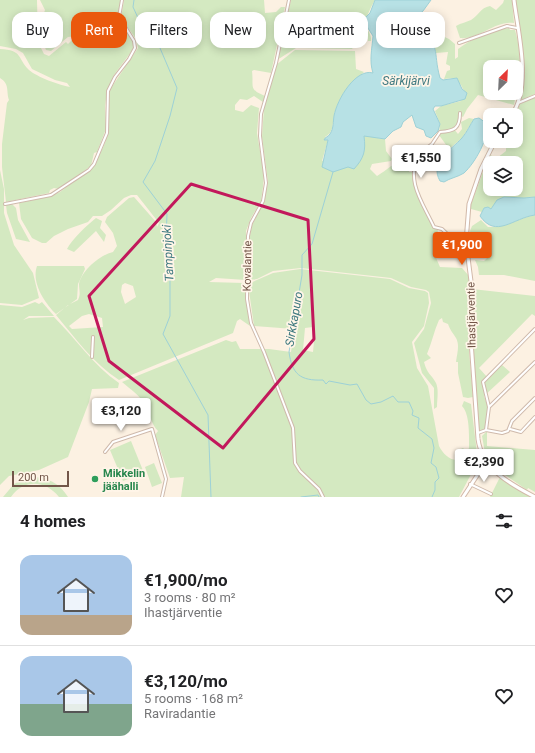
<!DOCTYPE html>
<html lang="en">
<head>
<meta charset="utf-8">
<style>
  :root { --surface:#fff; --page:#f6f6f6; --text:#202124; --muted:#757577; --line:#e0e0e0; --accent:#ea580c }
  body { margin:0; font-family:Roboto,sans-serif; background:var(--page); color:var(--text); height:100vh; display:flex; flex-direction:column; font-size:15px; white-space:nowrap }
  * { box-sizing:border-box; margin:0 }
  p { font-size:13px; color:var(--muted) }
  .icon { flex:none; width:22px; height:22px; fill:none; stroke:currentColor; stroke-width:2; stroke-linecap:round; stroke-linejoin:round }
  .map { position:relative; height:497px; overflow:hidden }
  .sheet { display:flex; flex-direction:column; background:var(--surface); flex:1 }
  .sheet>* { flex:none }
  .hud { position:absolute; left:12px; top:12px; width:511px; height:36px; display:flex; gap:8px }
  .needle { width:26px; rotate:24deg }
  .fabs { position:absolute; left:483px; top:60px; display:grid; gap:8px }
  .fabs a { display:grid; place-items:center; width:40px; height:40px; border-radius:8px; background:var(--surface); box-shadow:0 2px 10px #0003; font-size:20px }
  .scale { position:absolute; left:12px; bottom:10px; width:57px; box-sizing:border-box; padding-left:4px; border:2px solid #735649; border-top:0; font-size:11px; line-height:14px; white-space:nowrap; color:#735649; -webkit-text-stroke:3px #fff5e8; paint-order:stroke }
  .price { position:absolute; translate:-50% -34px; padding:0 9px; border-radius:4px; background:#fff; color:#222; font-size:13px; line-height:26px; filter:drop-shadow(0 1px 2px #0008) }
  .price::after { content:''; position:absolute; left:50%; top:24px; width:12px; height:9px; margin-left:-6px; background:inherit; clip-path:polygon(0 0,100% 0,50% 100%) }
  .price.on { background:var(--accent); color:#fff }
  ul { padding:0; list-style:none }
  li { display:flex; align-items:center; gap:12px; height:100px; padding:0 20px }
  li+li { border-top:1px solid var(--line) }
  li span { display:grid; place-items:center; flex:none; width:112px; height:80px; border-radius:12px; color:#555 }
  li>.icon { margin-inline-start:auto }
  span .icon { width:48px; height:48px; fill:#fffc; stroke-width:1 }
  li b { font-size:17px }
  h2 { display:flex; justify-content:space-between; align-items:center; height:48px; padding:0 20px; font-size:17px }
  .pill { padding:0 14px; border-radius:12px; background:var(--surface); box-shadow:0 2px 10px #0003; font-size:14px; line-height:36px }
  .pill.on { background:var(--accent); color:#fff }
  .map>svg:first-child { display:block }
  .green { fill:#d4e9c1; fill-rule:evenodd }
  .water { fill:#b7e1e5; stroke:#9dd1d7 }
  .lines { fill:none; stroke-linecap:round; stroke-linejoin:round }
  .stream { stroke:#9dd1d7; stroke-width:1 }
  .street-casing { stroke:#cfbaac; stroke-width:4 }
  .secondary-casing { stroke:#d2b9a9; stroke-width:5 }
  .street { stroke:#fff; stroke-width:2 }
  .secondary { stroke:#fff; stroke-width:3 }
  .marked { fill:none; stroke:#c2185b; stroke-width:3; stroke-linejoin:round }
  .leisure-dot { fill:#2e9e5b; stroke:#fff5e8; stroke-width:1.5 }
  .labels { text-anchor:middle; stroke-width:3.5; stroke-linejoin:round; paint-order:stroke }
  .street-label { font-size:11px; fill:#735649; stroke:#fff5e8 }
  .leisure-label { font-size:11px; font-weight:bold; fill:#27864d; stroke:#fff5e8; text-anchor:start }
  .water-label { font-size:12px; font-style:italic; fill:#3f7980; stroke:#fff5e8 }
</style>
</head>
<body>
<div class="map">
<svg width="535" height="497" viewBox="0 0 535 497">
  <rect width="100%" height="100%" fill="#fcf1e2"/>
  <!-- green -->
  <path class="green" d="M0,0H37L38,42L44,54L49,56L66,42L68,44L73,39H76V36L68,37L51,51L46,50C40,35 39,25 45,10L40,0H121L117,18L134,42V48L114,75L107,92L105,106L106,129L97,152L94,153L91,166L59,189L54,188L50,190L49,193L6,202L2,167V144L7,103L9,100C6,91 10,84 0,78V49C23,50 17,58 29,70C37,77 59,85 70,87L67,83L55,80L32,69L23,53L16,49L0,46Z
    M124,0H264L265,13L276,12L281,7H285L271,73L254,70L252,71C254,87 248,89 265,96L263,102L254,96L247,100L240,99L235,105V110L243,112L251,105L259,108L257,133L264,175L263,187L261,201L251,218L246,231V280L216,278L209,282L244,283L250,326L240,319L237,321L233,333L119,380C94,364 75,338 56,315L68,305L78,300C81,294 79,290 79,284C82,270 100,255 113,252L117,246L113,233L105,222L107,217L129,198L134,197L156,222L157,227L159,223L137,195H131L124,198L111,210L102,216H93L88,222L68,229L54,236L46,243H42L32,238L28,231L21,219L19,203L51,196L60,192L94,166L105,143L108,131L109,91L138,48L136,39L121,18ZM125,283L133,286L136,297L125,304L121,292L122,285ZM89,314L102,318L103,327L72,329L69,326L82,316Z
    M291,0H375C371,7 366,16 366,24C366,30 372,34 371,41H368V38L366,36L362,41H358L352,49L296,48L277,60Z
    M504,0H512L514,23C495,20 479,40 460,38L456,26C461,23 467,22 471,20C479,15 480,8 490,6L496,10L503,3Z
    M515,0H535V94L521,100L524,57Z
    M419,25L449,39L455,44V59L458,57V49C473,38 491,30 509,28L510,30H515C523,56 519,80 514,105L478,95L467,109L463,117L461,116V110L459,121L453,128L458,134L462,129L461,122L469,118L474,119L462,138L449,149L439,135L440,124L435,111L441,106L461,101L464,91L461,85L453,78L444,79L447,71L450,70V66L446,64L448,52L436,53C434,40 426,34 416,26ZM490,67H516V93H490Z
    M295,50L355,51L356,69L364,72C351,85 338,96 334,116C332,125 334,132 325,137L328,140L322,161L365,144L363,136C371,135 377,139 385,139L386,151L392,159L391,161L372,164L370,169L377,176C389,169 394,160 409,162V172H413C415,196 422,207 434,227L438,229L437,239L442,242L434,253L440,267L462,268L469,276L471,286L469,351L473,397L468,398L463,397L458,373V362H456C457,354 460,345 456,338C453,333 450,330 448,324L443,322L442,318L439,320C434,331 432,342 427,354L431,358L424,362C427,374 431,374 436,383C439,390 437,399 437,407L434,409V388L422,373L414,343L424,329L431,303L429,292L426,290L411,287L391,278L301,268L273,271L257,279L249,280V241L252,225L264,201L268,182L262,137L264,108L276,65Z
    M535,97V197L524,198L504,197L491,209L484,208L482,212L471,209V204L487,161L490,155L497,158L506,151V144L500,145L498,141H516L515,115L520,104ZM490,163H516V189H490Z
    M0,170L4,189V213L14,245L33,273L39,298L22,305L0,303Z
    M12,204L16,208L18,220L30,242L16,239L7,213L6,205Z
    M535,215V281L504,275H479L478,267L475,260L484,261L490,255L487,246L489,244L483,242L475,245L470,231L472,226L481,220L488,227C505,228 518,218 535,215Z
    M96,218L102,221L100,228L106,235L104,242L96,231L74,252L67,249C72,239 87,225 96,218Z
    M37,266H84L85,269L78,284L77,299L56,314C45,303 31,283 37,266Z
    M300,269L390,279L409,288L425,291L428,293L429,303L424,326L412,342L417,368L428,386L439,446C443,454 450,461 459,460L462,455L459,450L463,448L467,452L469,448C469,436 470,414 462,406L464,401L471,404L478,461L459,497H181L184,477L170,478L155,435L158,431C151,424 150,414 145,405C140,395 130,389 122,382L226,340L232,342L236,341L240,349H269L291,352L294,329L254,326L248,284L273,273ZM313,327L315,331L313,352L303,350L305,328Z
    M472,289L535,296V316L532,314L479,368L488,378L502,365L510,372L484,396L488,407L487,427L486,430L478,433L471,341Z
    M35,302L39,304L42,302L54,316H29L23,320L29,318L54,317C76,339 93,365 119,383L118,388L92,389L89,402L68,457L39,470L9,476L0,485V305L22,307Z
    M487,431V446L535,450V492L528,488L527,490L495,468L485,453L482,436Z
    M131,441L144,473L123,481L110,450Z
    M154,463L162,483L152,487L145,467Z
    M28,477C45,476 59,482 68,497H59C45,480 24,479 11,497H3L14,484Z
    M500,477L530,497H490Z"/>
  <!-- water -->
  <path class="water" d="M375,0H431L423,11L416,17L414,25C443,47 432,49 440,78L443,80L457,78L462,89L467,93L465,99L441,106H435L433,109L440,124L438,131L431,138L426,136L424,130L416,127L412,115L403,122L401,127L393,131L385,139L364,136C366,151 364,158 354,169L348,167L333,172L322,167L328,140H324C325,137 328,137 330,134C334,128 333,121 334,116C337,99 356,68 373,73C369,61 372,49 373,36L366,25L365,18L370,13Z
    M479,118L486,123C490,137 475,163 464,173C458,177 450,178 444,182L440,181C429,162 451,150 462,138C467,132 470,125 474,119Z
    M504,197L524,198L535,197V215C513,218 496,239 480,216L484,208L488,207L491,209L497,200Z"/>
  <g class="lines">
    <!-- stream -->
    <path class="stream" d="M134,0L133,7L139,20L154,34L177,88L170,116L155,161L143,182L167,214L166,239L170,253V316L163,334L208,415L211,497
      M333,172L312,244L302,255V275L289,352C292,374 300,381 323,380L326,384L329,381L350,385L357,384L366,400L371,404L381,402L393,396L398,402H409L413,411L412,415L419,418L418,428L432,439L434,448L431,463L436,467L439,478L435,482V490L432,497
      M301,497L318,495L319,497"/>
    <defs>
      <path id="street" d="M289,0L276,63L261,114L260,136L266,183L263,201L251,223L248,236L247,299L251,323L264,352L293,428L295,463L300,471L319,489L323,497
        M459,43L507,26L517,28
        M518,103L535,96
        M460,113C460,129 454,131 440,132L432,144L419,154C405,181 423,203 434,227L442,229L467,253
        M5,204L51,195L89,170L94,164L107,133L108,91L115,77L129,59L135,48L134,41L119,17L122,0
        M92,357L93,337
        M489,407L535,362
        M510,429L521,432L535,417
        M486,430L502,433L508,431L512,421L535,398
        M478,433L486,430L489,407L483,382L535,329
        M105,452L113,442L152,429L166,479L162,497
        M470,484L491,494"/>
      <path id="secondary" d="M512,115C532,85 518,33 514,0
        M495,141L481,169L469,204L466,242L472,289L471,341L478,439C482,469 510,484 535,497
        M463,497L486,462"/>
    </defs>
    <!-- street casing -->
    <use href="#street" class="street-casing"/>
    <!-- secondary casing -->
    <use href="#secondary" class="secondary-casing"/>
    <!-- street -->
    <use href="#street" class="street"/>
    <!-- secondary -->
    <use href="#secondary" class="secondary"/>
  </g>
  <!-- marked area -->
  <path class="marked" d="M191,184L308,220L314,339L223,448L109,361L89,296Z"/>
  <!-- markers -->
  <circle class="leisure-dot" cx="95" cy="479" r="4"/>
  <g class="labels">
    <!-- street labels -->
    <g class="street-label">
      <text transform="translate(247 266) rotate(-89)" y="4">Kovalantie</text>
      <text transform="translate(471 315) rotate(-91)" y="4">Ihastjärventie</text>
    </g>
    <!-- leisure labels -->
    <g class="leisure-label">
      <text x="103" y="477">Mikkelin<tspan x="103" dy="13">jäähalli</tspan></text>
    </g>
    <!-- water labels -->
    <g class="water-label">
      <text x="406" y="85">Särkijärvi</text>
      <text transform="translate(168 253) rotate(-93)" y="4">Tampinjoki</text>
      <text transform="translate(294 319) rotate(-80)" y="4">Sirkkapuro</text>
    </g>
  </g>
</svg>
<div class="fabs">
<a><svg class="needle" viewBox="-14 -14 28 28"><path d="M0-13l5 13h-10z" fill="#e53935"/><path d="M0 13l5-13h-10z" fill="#757577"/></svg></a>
<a><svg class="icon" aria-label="locate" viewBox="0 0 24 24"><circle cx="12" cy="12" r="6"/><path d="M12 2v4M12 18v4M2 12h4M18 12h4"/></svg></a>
<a><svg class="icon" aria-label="layers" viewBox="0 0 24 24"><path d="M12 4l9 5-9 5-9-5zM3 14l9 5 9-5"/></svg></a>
</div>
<div class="scale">200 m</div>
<b class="price" style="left:421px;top:179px">€1,550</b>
<b class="price on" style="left:462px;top:266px">€1,900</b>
<b class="price" style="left:121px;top:432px">€3,120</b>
<b class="price" style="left:484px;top:483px">€2,390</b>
<div class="hud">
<a class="pill">Buy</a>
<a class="pill on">Rent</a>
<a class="pill">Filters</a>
<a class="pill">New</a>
<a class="pill">Apartment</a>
<a class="pill">House</a>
</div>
</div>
<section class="sheet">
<h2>4 homes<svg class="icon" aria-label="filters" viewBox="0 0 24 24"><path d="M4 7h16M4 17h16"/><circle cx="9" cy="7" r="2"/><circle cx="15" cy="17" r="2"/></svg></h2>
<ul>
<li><span style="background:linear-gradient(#a9c7e8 75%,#b9a48a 0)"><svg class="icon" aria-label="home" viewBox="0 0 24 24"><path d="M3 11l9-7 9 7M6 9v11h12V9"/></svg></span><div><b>€1,900/mo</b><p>3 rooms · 80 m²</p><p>Ihastjärventie</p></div><svg class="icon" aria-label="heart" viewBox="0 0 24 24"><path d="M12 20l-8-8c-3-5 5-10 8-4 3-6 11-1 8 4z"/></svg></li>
<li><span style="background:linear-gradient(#a9c7e8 60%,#7fa58c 0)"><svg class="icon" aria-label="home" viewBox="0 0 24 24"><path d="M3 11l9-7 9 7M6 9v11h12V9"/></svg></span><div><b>€3,120/mo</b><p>5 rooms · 168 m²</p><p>Raviradantie</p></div><svg class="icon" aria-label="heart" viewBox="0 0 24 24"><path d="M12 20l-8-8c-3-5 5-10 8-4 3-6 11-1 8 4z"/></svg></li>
</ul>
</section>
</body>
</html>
